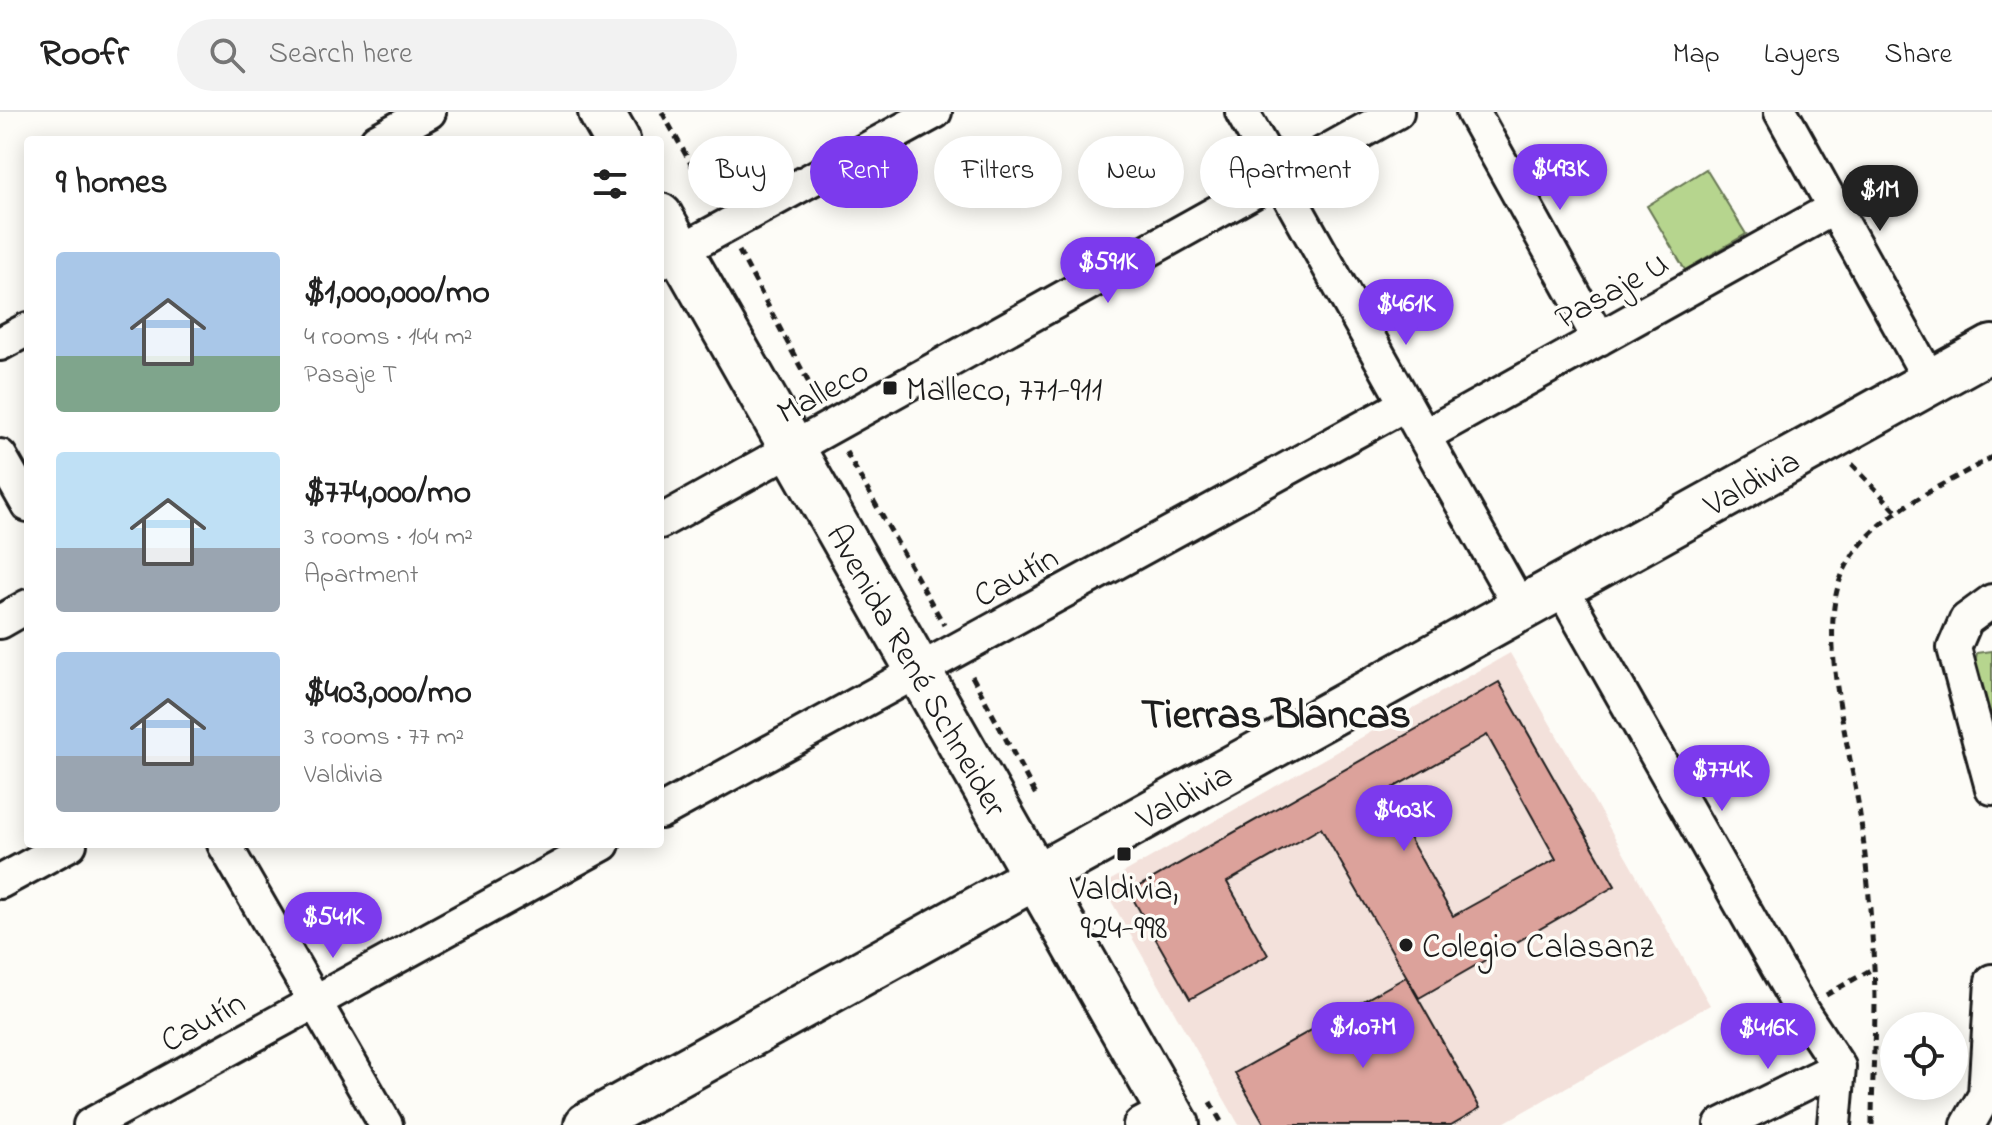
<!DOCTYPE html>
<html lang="en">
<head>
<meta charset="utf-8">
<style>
  :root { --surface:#fff; --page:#f2f2f2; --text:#222; --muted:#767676; --line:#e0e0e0; --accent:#7c3aed }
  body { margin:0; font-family:"Indie Flower",sans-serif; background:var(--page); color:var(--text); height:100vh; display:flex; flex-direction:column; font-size:30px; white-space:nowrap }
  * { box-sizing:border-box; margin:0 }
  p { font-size:26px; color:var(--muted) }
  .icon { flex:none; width:44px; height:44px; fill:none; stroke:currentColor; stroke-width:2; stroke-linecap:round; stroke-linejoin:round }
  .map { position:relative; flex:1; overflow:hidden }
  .panel { position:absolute; left:24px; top:24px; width:640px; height:712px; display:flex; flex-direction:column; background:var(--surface); border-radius:8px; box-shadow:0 4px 20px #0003 }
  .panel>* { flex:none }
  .guide { position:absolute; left:688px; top:24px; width:760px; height:72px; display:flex; gap:16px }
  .buttons { position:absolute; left:1880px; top:900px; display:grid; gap:16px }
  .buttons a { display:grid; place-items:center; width:88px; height:88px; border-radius:50%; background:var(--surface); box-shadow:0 4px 20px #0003; font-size:40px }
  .price { position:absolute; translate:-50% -68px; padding:0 18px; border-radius:28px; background:var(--accent); color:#fff; font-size:26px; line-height:52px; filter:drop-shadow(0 2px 4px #0008) }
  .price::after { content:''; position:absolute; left:50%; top:48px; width:24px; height:18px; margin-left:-12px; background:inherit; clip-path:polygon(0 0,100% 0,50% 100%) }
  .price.current { background:#222; color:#fff }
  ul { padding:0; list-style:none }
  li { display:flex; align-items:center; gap:24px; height:200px; padding:0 32px }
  li span { display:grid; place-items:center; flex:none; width:224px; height:160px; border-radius:8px; color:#555 }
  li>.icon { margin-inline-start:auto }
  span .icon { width:96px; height:96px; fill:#fffc; stroke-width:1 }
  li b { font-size:34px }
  h2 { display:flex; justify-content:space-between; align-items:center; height:96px; padding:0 32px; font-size:34px }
  .tag { padding:0 28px; border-radius:36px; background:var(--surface); box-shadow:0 4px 20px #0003; font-size:28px; line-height:72px }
  .tag.current { background:var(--accent); color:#fff }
  header { display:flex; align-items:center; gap:48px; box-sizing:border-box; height:112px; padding:0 40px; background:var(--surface); border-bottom:2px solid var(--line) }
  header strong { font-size:38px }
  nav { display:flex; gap:44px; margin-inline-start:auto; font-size:28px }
  .search { width:560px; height:72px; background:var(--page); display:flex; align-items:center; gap:20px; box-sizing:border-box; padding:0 28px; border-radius:44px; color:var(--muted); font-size:30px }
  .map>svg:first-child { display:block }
  .built { fill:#f3e1db }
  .green { fill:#b6d58e; stroke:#697855; stroke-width:2 }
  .building { fill:#dca29b; stroke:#1c1c1c; stroke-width:2; fill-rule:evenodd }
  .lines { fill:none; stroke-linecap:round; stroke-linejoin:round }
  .street-casing { stroke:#1c1c1c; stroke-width:38 }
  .secondary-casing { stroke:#1c1c1c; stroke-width:50 }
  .path { stroke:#1c1c1c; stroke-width:5; stroke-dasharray:8 6; stroke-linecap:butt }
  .street { stroke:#fdfcf7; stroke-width:32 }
  .secondary { stroke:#fdfcf7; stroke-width:44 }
  .poi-dot { fill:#1c1c1c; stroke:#fdfcf7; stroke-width:3 }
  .labels { text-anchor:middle; stroke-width:7; stroke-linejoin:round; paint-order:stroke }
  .street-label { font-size:34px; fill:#1c1c1c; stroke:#fdfcf7 }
  .poi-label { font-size:34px; fill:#1c1c1c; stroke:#fdfcf7; text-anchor:start }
  .district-label { font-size:42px; font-weight:bold; fill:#1c1c1c; stroke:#fdfcf7 }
</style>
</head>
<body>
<header>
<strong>Roofr</strong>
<div class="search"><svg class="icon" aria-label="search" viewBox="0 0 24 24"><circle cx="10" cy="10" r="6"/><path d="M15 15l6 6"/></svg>Search here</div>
<nav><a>Map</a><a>Layers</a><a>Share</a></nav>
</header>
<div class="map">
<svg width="1992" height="1013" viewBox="0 0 1992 1013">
  <rect width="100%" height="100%" fill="#fdfcf7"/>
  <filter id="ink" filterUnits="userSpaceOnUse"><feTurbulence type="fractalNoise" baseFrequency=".0125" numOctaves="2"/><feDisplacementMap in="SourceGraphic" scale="16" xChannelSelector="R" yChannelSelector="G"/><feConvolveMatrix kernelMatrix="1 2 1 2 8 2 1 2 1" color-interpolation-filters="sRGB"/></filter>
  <g filter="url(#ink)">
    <!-- built -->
    <path class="built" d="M1510,541L1710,893L1500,1013H1239L1102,773Z"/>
    <!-- green -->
    <path class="green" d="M1706,57L1746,122L1685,158L1647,94Z
      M1992,539V646L1971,570L1977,541Z"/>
    <!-- building -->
    <path class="building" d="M1499,570L1615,774L1419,886L1321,716L1227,770L1268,843L1190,887L1129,780ZM1487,623L1556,747L1453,804L1384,681Z
      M1406,865L1480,996L1451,1013H1265L1235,961Z"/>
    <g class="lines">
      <defs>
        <path id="street" d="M1242,0L1521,497
          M1473,0L1599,227
          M1781,0L1931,270
          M377,28L429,0
          M660,150L935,0
          M0,232L28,217
          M1424,324L1834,96
          M0,344L28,393
          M660,410L1397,0
          M1561,475L1800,896L1839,955
          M1992,489L1966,508L1954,536L1992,676
          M0,510L28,494
          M660,700L1406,292
          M224,732L386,1013
          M0,770L70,732
          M1985,983L1992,869
          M90,1013L603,732
          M1140,1013L1168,998
          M1721,1013L1839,955
          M1834,1013L1839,955
          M1968,1013L1985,983L1992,979"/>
        <g id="secondary">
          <path d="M601,0L617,28"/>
          <path id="s1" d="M660,104L1177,1013"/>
          <path id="s2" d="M587,1013L1992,236"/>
        </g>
      </defs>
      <!-- street casing -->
      <use href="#street" class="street-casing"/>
      <!-- secondary casing -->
      <use href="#secondary" class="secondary-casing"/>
      <!-- path -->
      <path class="path" d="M662,0L711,88
        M739,139L819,290
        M846,340L944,513
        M1852,352L1898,401
        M972,564L1037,685
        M1826,883L1874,856
        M1210,990L1223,1013
        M1872,1013C1872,961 1877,907 1874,855C1871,805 1867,753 1860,703C1851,637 1816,525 1842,463C1867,404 1940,376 1992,345"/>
      <!-- street -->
      <use href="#street" class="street"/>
      <!-- secondary -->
      <use href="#secondary" class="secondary"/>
    </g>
  </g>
  <!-- markers -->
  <g class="poi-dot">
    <rect x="882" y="268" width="16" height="16" rx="4"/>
    <rect x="1116" y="734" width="16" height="16" rx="4"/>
    <circle cx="1406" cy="833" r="8"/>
  </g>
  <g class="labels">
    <!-- street labels -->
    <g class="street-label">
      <text transform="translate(1611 177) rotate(-29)" y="12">Pasaje U</text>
      <text transform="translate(822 278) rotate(-29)" y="12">Malleco</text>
      <text dy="12" stroke="none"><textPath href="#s2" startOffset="1330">Valdivia</textPath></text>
      <text transform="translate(1015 463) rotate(-29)" y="12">Cautín</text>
      <text dy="12" stroke="none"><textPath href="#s1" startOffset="522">Avenida René Schneider</textPath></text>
      <text dy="12" stroke="none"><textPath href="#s2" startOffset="682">Valdivia</textPath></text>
      <text transform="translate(202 908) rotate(-29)" y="12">Cautín</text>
    </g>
    <!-- poi labels -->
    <g class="poi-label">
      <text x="906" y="288">Malleco, 771-911</text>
      <text x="1124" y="787" text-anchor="middle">Valdivia,<tspan x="1124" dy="39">924-998</tspan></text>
      <text x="1422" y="845">Colegio Calasanz</text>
    </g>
    <!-- district labels -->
    <g class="district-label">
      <text x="1276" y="615">Tierras Blancas</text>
    </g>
  </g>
</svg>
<div class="buttons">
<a><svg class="icon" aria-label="locate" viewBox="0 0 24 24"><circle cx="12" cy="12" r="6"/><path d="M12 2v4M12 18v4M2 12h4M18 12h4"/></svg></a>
</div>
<b class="price" style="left:1560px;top:100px">$493K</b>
<b class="price current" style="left:1880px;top:121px">$1M</b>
<b class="price" style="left:1108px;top:193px">$591K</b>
<b class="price" style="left:1406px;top:235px">$461K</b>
<b class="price" style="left:1722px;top:701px">$774K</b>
<b class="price" style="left:1404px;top:741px">$403K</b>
<b class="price" style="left:333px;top:848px">$541K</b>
<b class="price" style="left:1363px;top:958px">$1.07M</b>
<b class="price" style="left:1768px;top:959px">$416K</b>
<div class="guide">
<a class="tag">Buy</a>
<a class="tag current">Rent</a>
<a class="tag">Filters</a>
<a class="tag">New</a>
<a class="tag">Apartment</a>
</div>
<section class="panel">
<h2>9 homes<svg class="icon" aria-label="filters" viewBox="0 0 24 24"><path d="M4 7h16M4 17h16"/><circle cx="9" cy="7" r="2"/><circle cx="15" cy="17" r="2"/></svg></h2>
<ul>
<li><span style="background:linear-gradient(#a9c7e8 65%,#7fa58c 0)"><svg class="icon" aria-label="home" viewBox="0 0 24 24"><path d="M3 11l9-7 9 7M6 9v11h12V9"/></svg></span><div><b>$1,000,000/mo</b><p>4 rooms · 144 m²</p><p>Pasaje T</p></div></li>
<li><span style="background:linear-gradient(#bfe0f5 60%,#9aa5b1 0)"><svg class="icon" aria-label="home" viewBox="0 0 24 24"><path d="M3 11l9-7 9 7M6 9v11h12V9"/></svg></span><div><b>$774,000/mo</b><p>3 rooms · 104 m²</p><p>Apartment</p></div></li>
<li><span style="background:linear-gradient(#a9c7e8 65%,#9aa5b1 0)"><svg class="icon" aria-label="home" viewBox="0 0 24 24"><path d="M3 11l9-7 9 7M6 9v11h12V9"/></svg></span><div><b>$403,000/mo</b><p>3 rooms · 77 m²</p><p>Valdivia</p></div></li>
</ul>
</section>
</div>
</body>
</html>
